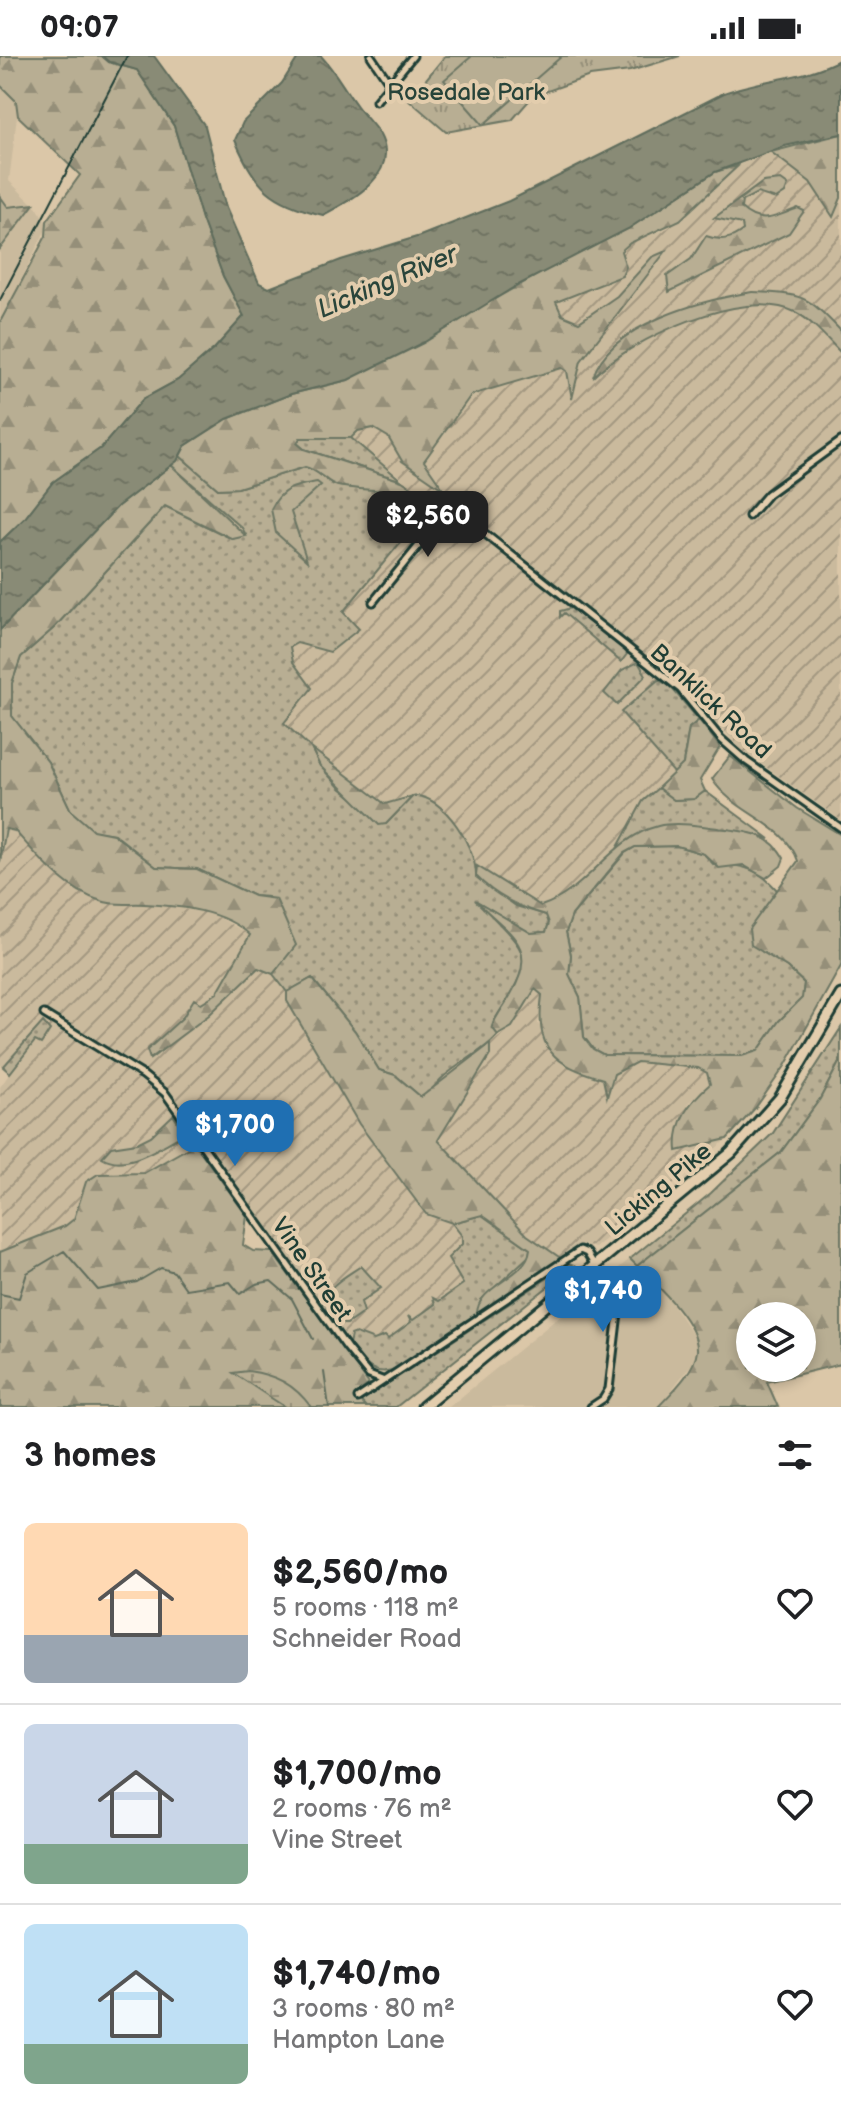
<!DOCTYPE html>
<html lang="en">
<head>
<meta charset="utf-8">
<style>
  :root { --surface:#fff; --page:#f6f6f6; --text:#202124; --muted:#757577; --line:#e0e0e0; --accent:#1f6fb2 }
  body { margin:0; font-family:"Balsamiq Sans",sans-serif; background:var(--page); color:var(--text); height:100vh; display:flex; flex-direction:column; font-size:30px; white-space:nowrap }
  * { box-sizing:border-box; margin:0 }
  p { font-size:26px; color:var(--muted) }
  .icon { flex:none; width:44px; height:44px; fill:none; stroke:currentColor; stroke-width:2; stroke-linecap:round; stroke-linejoin:round }
  .map { position:relative; height:1351px; overflow:hidden }
  .sheet { display:flex; flex-direction:column; background:var(--surface); flex:1 }
  .sheet>* { flex:none }
  .buttons { position:absolute; left:736px; top:1246px; display:grid; gap:16px }
  .buttons a { display:grid; place-items:center; width:80px; height:80px; border-radius:50%; background:var(--surface); box-shadow:0 4px 12px #0003; font-size:40px }
  .price { position:absolute; translate:-50% -68px; padding:0 18px; border-radius:16px; background:var(--accent); color:#fff; font-size:26px; line-height:52px; filter:drop-shadow(0 2px 4px #0008) }
  .price::after { content:''; position:absolute; left:50%; top:48px; width:24px; height:18px; margin-left:-12px; background:inherit; clip-path:polygon(0 0,100% 0,50% 100%) }
  .price.selected { background:#222; color:#fff }
  ul { padding:0; list-style:none }
  li { display:flex; align-items:center; gap:24px; height:200px; padding:0 24px }
  li+li { border-top:2px solid var(--line) }
  li span { display:grid; place-items:center; flex:none; width:224px; height:160px; border-radius:12px; color:#555 }
  li>.icon { margin-inline-start:auto }
  span .icon { width:96px; height:96px; fill:#fffc; stroke-width:1 }
  li b { font-size:34px }
  h2 { display:flex; justify-content:space-between; align-items:center; height:96px; padding:0 24px; font-size:34px }
  .status { display:flex; justify-content:space-between; align-items:center; height:56px; padding:0 40px; background:var(--surface); direction:ltr }
  .status svg { height:22px; fill:currentColor }
  .map>svg:first-child { display:block }
  .built { fill:#caba9d }
  .industrial { fill:url(#industrial-furrows) }
  .grass { fill:url(#grass-dots); stroke:#6c7664; stroke-width:2 }
  .forest { fill:url(#forest-firs); stroke:#6c7664; stroke-width:2; fill-rule:evenodd }
  .wetland { fill:url(#wetland-marsh); stroke:#6c7664; stroke-width:2 }
  .park { fill:url(#park-tufts); stroke:#6c7664; stroke-width:2 }
  .garden { fill:#b8ae93; stroke:#6c7664; stroke-width:2 }
  .water { fill:url(#water-ripples); stroke:#5f6c5c; stroke-width:2 }
  .lines { fill:none; stroke-linecap:round; stroke-linejoin:round }
  .stream { stroke:#5f6c5c; stroke-width:2 }
  .minor-casing { stroke:#1f3d34; stroke-width:11 }
  .primary-casing { stroke:#1f3d34; stroke-width:15 }
  .minor { stroke:#e3cdad; stroke-width:5 }
  .primary { stroke:#e3cdad; stroke-width:9 }
  .rail { stroke:#1f3d34; stroke-width:2 }
  .labels { text-anchor:middle; stroke-width:8; stroke-linejoin:round; paint-order:stroke }
  .park-label { font-size:24px; fill:#274339; stroke:#e3cdad }
  .street-label { font-size:24px; fill:#1f3d34; stroke:#e3cdad }
  .water-label { font-size:26px; font-style:italic; fill:#2a453b; stroke:#e3cdad }
</style>
</head>
<body>
<div class="status"><b>09:07</b><svg viewBox="0 0 49 12"><path d="M0 12V9h3v3zM5 12V6h3v6zM10 12V3h3v9zM15 12V0h3v12zM26 1h20v11H26zM47 4h2v5h-2z"/></svg></div>
<div class="map">
<svg width="841" height="1351" viewBox="0 0 841 1351">
  <defs>
    <pattern id="industrial-furrows" width="10" height="10" patternUnits="userSpaceOnUse" patternTransform="scale(2)"><rect width="10" height="10" fill="#caba9d"/><path d="M-1 1l2-2M0 10L10 0M9 11l2-2" fill="none" stroke="#a39881"/></pattern>
    <pattern id="grass-dots" width="8" height="8" patternUnits="userSpaceOnUse" patternTransform="scale(2)"><rect width="8" height="8" fill="#b8ae93"/><path d="M2 2h.1M6 6h.1" fill="none" stroke="#958f79" stroke-width="1.8" stroke-linecap="round"/></pattern>
    <pattern id="forest-firs" width="22" height="20" patternUnits="userSpaceOnUse" patternTransform="scale(2)"><rect width="22" height="20" fill="#b8ae93"/><path d="M5 1l3.5 6h-7zM16 11l3.5 6h-7z" fill="#958f79"/></pattern>
    <pattern id="wetland-marsh" width="20" height="14" patternUnits="userSpaceOnUse" patternTransform="scale(2)"><rect width="20" height="14" fill="#b8ae93"/><path d="M1 5h8M5 5V1M11 12h8M15 12V8" fill="none" stroke="#958f79"/></pattern>
    <pattern id="park-tufts" width="24" height="20" patternUnits="userSpaceOnUse" patternTransform="scale(2)"><rect width="24" height="20" fill="#b8ae93"/><path d="M3 7l-1-3M5 7V3M7 7l1-3M15 17l-1-3M17 17v-4M19 17l1-3" fill="none" stroke="#958f79"/></pattern>
    <pattern id="water-ripples" width="26" height="14" patternUnits="userSpaceOnUse" patternTransform="scale(2)"><rect width="26" height="14" fill="#898b76"/><path d="M2 4q2-2 4 0t4 0M15 11q2-2 4 0t4 0" fill="none" stroke="#6f7362"/></pattern>
  </defs>
  <rect width="100%" height="100%" fill="#dbc7a8"/>
  <filter id="ink" filterUnits="userSpaceOnUse"><feTurbulence type="fractalNoise" baseFrequency=".0125" numOctaves="2"/><feDisplacementMap in="SourceGraphic" scale="16" xChannelSelector="R" yChannelSelector="G"/><feConvolveMatrix kernelMatrix="1 2 1 2 8 2 1 2 1" color-interpolation-filters="sRGB"/></filter>
  <g filter="url(#ink)">
    <!-- built -->
    <path class="built" d="M0,29L13,40L18,52L9,125L38,153L48,169L0,266Z
      M630,1203L667,1240L695,1282L697,1297L691,1309L658,1351H449Z"/>
    <!-- industrial -->
    <path class="industrial" d="M771,96L810,126L832,160L841,142V764L742,694L681,629L471,458L460,456L465,467L669,629L699,664L689,672L675,718L643,745L618,791L580,828L556,845L541,850L477,810L451,760L430,743L405,740L385,748L311,692L284,667L312,632L293,606L290,591L297,587H343L358,573L343,556L419,464L425,451L416,434L351,382L358,375L373,372L388,381L441,432L424,404L471,339L562,312L567,315L573,340L581,305L665,196L652,201L617,240L579,266L562,259L555,246L576,235L595,233L630,187L668,172L739,109Z
      M6,773L15,775L105,847L147,848L211,857L250,879L217,937L201,947L195,943L183,961L147,994L150,1002L209,959L258,912L273,918L287,936V945L359,1068L482,1159L477,1258L397,1312L386,1317L370,1313L203,1084L144,1117L114,1116L81,1138L74,1163L65,1170L0,1196V1031L10,1017L0,1008V806Z
      M535,933L542,939L538,968L589,1019L603,1023L607,1039L614,1018L637,1006L698,1012L707,1017L710,1028L688,1047L678,1095L727,1083L595,1192L581,1188L562,1203L527,1179L438,1083L490,999V988L512,971Z"/>
    <!-- grass -->
    <path class="grass" d="M327,380L351,382L402,425L304,393L297,387L300,382Z
      M180,400L218,433L238,432L305,411C319,413 326,427 339,430C362,435 410,427 425,451L419,464L343,556L359,573L330,596L297,587L290,591L293,606L312,632L284,667L311,692L320,710L340,732L386,768L413,740C444,737 478,796 476,821L516,850L546,859L549,867L546,876L531,877L478,846C533,903 537,896 494,965L492,971L498,979C482,997 458,1007 441,1023C434,1030 431,1037 421,1041L395,1019L379,1014L355,975L312,922L287,936L273,918L295,889L268,841L254,840L197,813L156,811L114,778L93,775L71,755L48,706L12,660V627L21,601L55,571L165,450L232,483L246,479L242,472L171,409Z
      M571,552L624,594L627,598L621,606L564,557L560,561V555Z
      M638,606L646,619L617,649L604,637L622,614Z
      M658,624L669,629L699,664L689,672L683,708L675,718L621,656Z
      M658,732L674,744L694,743L705,735L770,783C711,763 675,778 618,791L643,745Z
      M677,790L704,798L714,809C740,807 759,813 777,834L751,888L787,911L804,927L803,942L779,965L758,995L742,1000L604,999L593,993L584,981L580,941L569,919L571,899L566,876L572,859L625,797L635,791Z
      M43,966L50,974L41,988L35,985L10,1017L3,1011Z
      M841,972V1003L820,1043L781,1096L637,1210L630,1203L711,1137L773,1077Z
      M482,1159L530,1193L529,1200L481,1244L477,1258L397,1312C373,1323 363,1306 349,1288L351,1279L356,1277L374,1284L385,1280L388,1283L411,1266L408,1260L413,1264L435,1248L433,1242L439,1245L463,1228L448,1202L462,1188V1180L452,1167Z
      M569,1208L574,1210L396,1351H366L360,1346Z
      M361,1210L381,1232L361,1246L364,1256L347,1268H335L322,1250C326,1230 345,1221 361,1210Z"/>
    <!-- forest -->
    <path class="forest" d="M0,0H102L109,6L137,14L174,70L202,163L223,220L244,260L215,292L178,324L143,343L101,392L53,426L25,462L0,486V266L46,180L47,165L80,119L18,60L16,45L0,29Z
      M841,78V142L833,161L810,126L771,96Z
      M739,109L680,164L630,187L621,195L626,211L622,220L556,246L562,259L579,266L617,240L652,201L666,195L581,305L572,343L567,315L562,312L471,339L424,405L444,434L402,405L388,381L373,372L358,375L351,382H300L297,387L304,393L402,425L416,434L421,444C395,431 366,436 338,430C326,427 319,414 305,411L238,432L218,433L180,400L185,390L227,363L291,338L348,324L563,205L628,173L715,116Z
      M781,124L788,129L785,137L776,143L757,137L742,145L741,152C760,170 776,161 798,152L804,155L789,177L669,236L667,220L691,203L706,180C720,185 731,184 743,174L742,168L714,162L763,126Z
      M0,140L8,151L34,148L0,193Z
      M752,236C802,238 806,238 841,275V297C827,283 813,265 795,256C744,230 629,284 593,321C610,267 704,244 752,236Z
      M171,409L246,480L233,483L165,450L55,571L21,601L12,627V660L48,706L71,755L93,774L113,778L156,811L197,813L254,840L276,843L296,889L273,918L258,912L209,959L150,1003L147,994L183,961L194,943L201,947L217,937L250,879C223,854 180,850 144,848C131,847 114,850 101,845C64,833 40,803 15,775L6,773L0,806V574L118,450Z
      M317,426L321,429L291,456L307,505L276,477L271,453C282,431 295,430 317,426Z
      M699,664L720,691L700,724L705,735L694,743L674,744L658,732L683,708L689,672Z
      M311,692L385,748L413,740L386,768L379,769L320,710Z
      M730,700L797,752L841,779V910L785,1010L756,1051L727,1083L677,1095C674,1066 689,1046 710,1028L707,1017L698,1012L637,1006L614,1018L607,1041L603,1023C552,1008 535,993 542,939L535,933L512,971L498,979L492,971C496,959 505,949 511,938C540,889 509,878 475,844L531,877L546,876L549,867L546,859C519,851 496,841 476,820L477,810L541,850C588,835 610,782 658,770C678,765 706,771 726,773C752,776 771,779 784,802L781,810L766,822L743,809L719,812L704,798L677,790L635,791L624,797L572,859L566,876L571,899L569,918L580,941L584,981L593,993L604,999L742,1000L758,995L779,965L802,942L804,927L787,911L751,889L749,873L798,805C786,767 733,757 712,723Z
      M312,922L355,975L379,1014L395,1019L421,1041L490,988V999L438,1084L527,1179L562,1203L477,1258C477,1229 527,1222 530,1193L482,1159L452,1167L426,1158L359,1068L287,945V936Z
      M841,1003V1308L767,1326L778,1351H658C671,1337 695,1315 697,1295C699,1267 656,1228 637,1210L781,1096L820,1043ZM750,1260H802V1312H750Z
      M173,1059L183,1074L181,1080C159,1091 126,1116 102,1101L111,1091L137,1087L151,1080Z
      M195,1088L247,1160L243,1189L253,1195L272,1196L369,1328L355,1339L366,1351H0V1196L65,1170L74,1163L86,1126L98,1118L144,1117Z"/>
    <!-- wetland -->
    <path class="wetland" d="M248,1315C276,1319 294,1328 311,1351H285L233,1317Z"/>
    <!-- park -->
    <path class="park" d="M445,0H680L630,15L590,20L533,40L512,64L446,76L409,44Z"/>
    <!-- garden -->
    <path class="garden" d="M472,0H562L483,69L444,24Z"/>
    <!-- water -->
    <path class="water" d="M102,0H154L205,70L226,152L259,227L269,232L341,204L420,180L509,145L724,37C763,22 803,24 841,3V78L785,90L715,116L628,173L516,230L423,287L348,324L291,338L227,363L185,390L177,405L118,450L0,574V486L25,462L53,426L101,392L143,343L178,324L215,292L244,260L223,220L202,163L174,70L137,14L109,6Z
      M299,0H321C336,16 344,33 357,50C364,60 374,69 380,79C401,118 352,144 323,159C271,147 256,132 235,84L243,66L282,27Z"/>
    <g class="lines">
      <!-- stream -->
      <path class="stream" d="M0,1238L19,1242L27,1217L64,1195L98,1234L137,1226L161,1212L174,1216L186,1233L230,1226L240,1238L256,1228L271,1225L292,1243L313,1283
        M324,1316L329,1351"/>
      <defs>
        <path id="minor" d="M371,0L390,28
          M376,45L413,0
          M749,460L768,438L841,385
          M373,546L433,472L453,458L464,461L680,633L721,683L746,705L841,772
          M44,958L143,1019L165,1037L347,1292L369,1319L382,1324
          M358,1342L580,1194L587,1197L619,1248L609,1333L603,1343L591,1351"/>
        <path id="primary" d="M423,1351L731,1097L780,1042L841,939"/>
      </defs>
      <!-- minor casing -->
      <use href="#minor" class="minor-casing"/>
      <!-- primary casing -->
      <use href="#primary" class="primary-casing"/>
      <!-- minor -->
      <use href="#minor" class="minor"/>
      <!-- primary -->
      <use href="#primary" class="primary"/>
      <!-- rail -->
      <path class="rail" d="M0,244L127,0"/>
    </g>
  </g>
  <g class="labels">
    <!-- park labels -->
    <g class="park-label">
      <text x="466" y="44">Rosedale Park</text>
    </g>
    <!-- street labels -->
    <g class="street-label">
      <text transform="translate(711 645) rotate(43)" y="8">Banklick Road</text>
      <text transform="translate(658 1133) rotate(-40)" y="8">Licking Pike</text>
      <text transform="translate(312 1213) rotate(55)" y="8">Vine Street</text>
    </g>
    <!-- water labels -->
    <g class="water-label">
      <text transform="translate(387 225) rotate(-23)" y="9">Licking River</text>
    </g>
  </g>
</svg>
<div class="buttons">
<a><svg class="icon" aria-label="layers" viewBox="0 0 24 24"><path d="M12 4l9 5-9 5-9-5zM3 14l9 5 9-5"/></svg></a>
</div>
<b class="price selected" style="left:428px;top:503px">$2,560</b>
<b class="price" style="left:235px;top:1112px">$1,700</b>
<b class="price" style="left:603px;top:1278px">$1,740</b>
</div>
<section class="sheet">
<h2>3 homes<svg class="icon" aria-label="filters" viewBox="0 0 24 24"><path d="M4 7h16M4 17h16"/><circle cx="9" cy="7" r="2"/><circle cx="15" cy="17" r="2"/></svg></h2>
<ul>
<li><span style="background:linear-gradient(#ffd9b3 70%,#9aa5b1 0)"><svg class="icon" aria-label="home" viewBox="0 0 24 24"><path d="M3 11l9-7 9 7M6 9v11h12V9"/></svg></span><div><b>$2,560/mo</b><p>5 rooms · 118 m²</p><p>Schneider Road</p></div><svg class="icon" aria-label="heart" viewBox="0 0 24 24"><path d="M12 20l-8-8c-3-5 5-10 8-4 3-6 11-1 8 4z"/></svg></li>
<li><span style="background:linear-gradient(#c9d6e8 75%,#7fa58c 0)"><svg class="icon" aria-label="home" viewBox="0 0 24 24"><path d="M3 11l9-7 9 7M6 9v11h12V9"/></svg></span><div><b>$1,700/mo</b><p>2 rooms · 76 m²</p><p>Vine Street</p></div><svg class="icon" aria-label="heart" viewBox="0 0 24 24"><path d="M12 20l-8-8c-3-5 5-10 8-4 3-6 11-1 8 4z"/></svg></li>
<li><span style="background:linear-gradient(#bfe0f5 75%,#7fa58c 0)"><svg class="icon" aria-label="home" viewBox="0 0 24 24"><path d="M3 11l9-7 9 7M6 9v11h12V9"/></svg></span><div><b>$1,740/mo</b><p>3 rooms · 80 m²</p><p>Hampton Lane</p></div><svg class="icon" aria-label="heart" viewBox="0 0 24 24"><path d="M12 20l-8-8c-3-5 5-10 8-4 3-6 11-1 8 4z"/></svg></li>
</ul>
</section>
</body>
</html>
